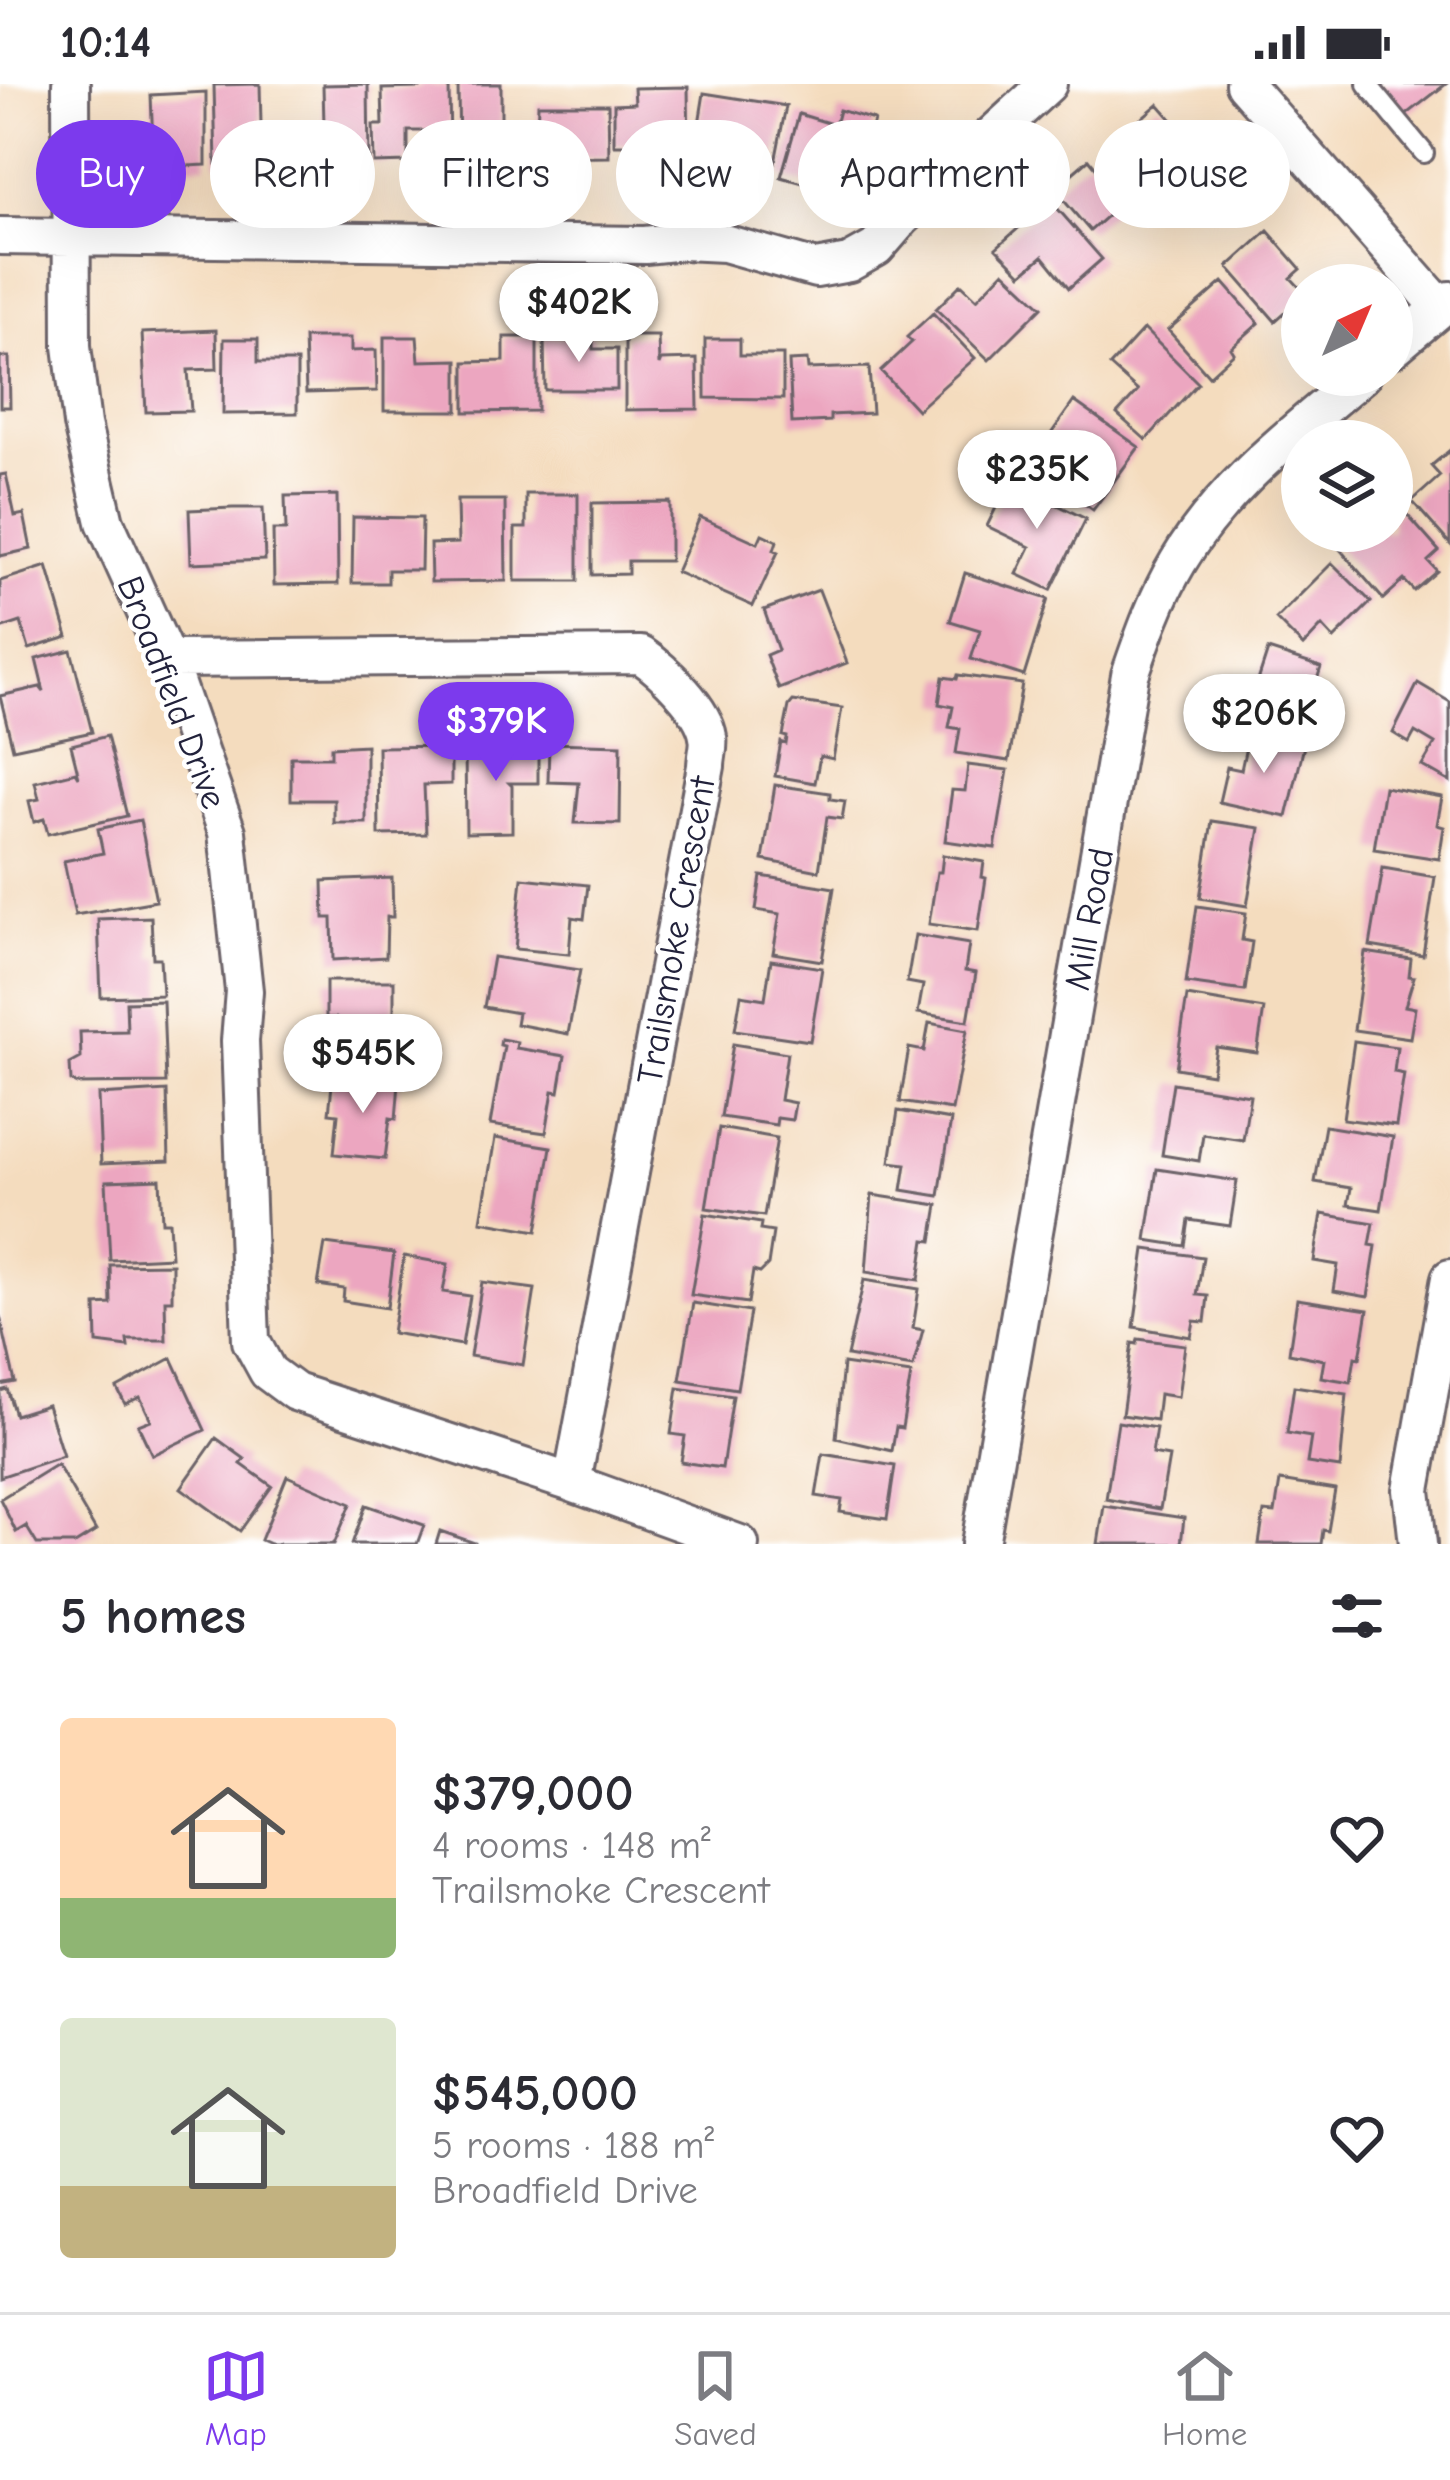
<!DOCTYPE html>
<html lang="en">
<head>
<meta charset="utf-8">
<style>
  :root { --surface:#fff; --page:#f7f7f7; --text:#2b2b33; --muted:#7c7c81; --line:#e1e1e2; --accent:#7c3aed }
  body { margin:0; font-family:"Comic Neue",sans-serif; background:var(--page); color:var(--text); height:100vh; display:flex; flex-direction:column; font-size:45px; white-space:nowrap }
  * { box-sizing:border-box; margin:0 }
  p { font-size:39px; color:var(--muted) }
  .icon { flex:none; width:66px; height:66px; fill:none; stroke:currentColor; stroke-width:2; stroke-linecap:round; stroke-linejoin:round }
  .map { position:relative; height:1460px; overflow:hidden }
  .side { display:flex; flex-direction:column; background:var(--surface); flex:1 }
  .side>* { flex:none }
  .top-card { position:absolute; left:36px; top:36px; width:1380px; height:108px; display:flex; gap:24px }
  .needle { width:78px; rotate:44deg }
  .buttons { position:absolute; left:1281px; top:180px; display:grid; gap:24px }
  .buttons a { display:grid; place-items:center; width:132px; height:132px; border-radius:50%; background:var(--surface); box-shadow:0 12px 48px #0002; font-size:60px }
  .price { position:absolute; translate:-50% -102px; padding:0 27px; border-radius:42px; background:#fff; color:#222; font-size:39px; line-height:78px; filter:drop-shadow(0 3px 6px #0008) }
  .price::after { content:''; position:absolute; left:50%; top:72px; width:36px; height:27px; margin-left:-18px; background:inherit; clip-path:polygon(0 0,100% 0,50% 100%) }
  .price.active { background:var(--accent); color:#fff }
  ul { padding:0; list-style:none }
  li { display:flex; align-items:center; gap:36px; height:300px; padding:0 60px }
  li span { display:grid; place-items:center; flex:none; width:336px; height:240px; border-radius:12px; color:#555 }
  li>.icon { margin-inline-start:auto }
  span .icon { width:144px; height:144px; fill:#fffc; stroke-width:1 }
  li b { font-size:51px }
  h2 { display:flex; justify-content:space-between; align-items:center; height:144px; padding:0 60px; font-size:51px }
  .tag { padding:0 42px; border-radius:54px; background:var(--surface); box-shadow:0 12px 48px #0002; font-size:42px; line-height:108px }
  .tag.active { background:var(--accent); color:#fff }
  .status { display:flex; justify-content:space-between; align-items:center; height:84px; padding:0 60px; background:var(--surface); direction:ltr }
  .status svg { height:33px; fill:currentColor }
  .tab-bar { display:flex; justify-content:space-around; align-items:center; height:168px; border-top:3px solid var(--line); background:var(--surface); font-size:33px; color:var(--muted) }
  .tab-bar a { display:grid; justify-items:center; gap:6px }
  .tab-bar .active { color:var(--accent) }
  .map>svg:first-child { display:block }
  .building { fill:#eca6c0 }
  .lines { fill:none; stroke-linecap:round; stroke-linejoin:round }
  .service-casing { stroke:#6c6369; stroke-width:24 }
  .minor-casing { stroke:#6c6369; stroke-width:42 }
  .service { stroke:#fff; stroke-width:18 }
  .minor { stroke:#fff; stroke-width:36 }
  .labels { text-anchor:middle; stroke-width:9; stroke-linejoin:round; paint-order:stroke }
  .street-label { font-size:36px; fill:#22223b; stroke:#fff }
</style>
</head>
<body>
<div class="status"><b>10:14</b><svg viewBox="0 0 49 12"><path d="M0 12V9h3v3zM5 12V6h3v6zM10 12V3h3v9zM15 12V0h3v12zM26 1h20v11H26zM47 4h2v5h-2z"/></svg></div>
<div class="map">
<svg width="1450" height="1460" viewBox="0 0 1450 1460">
  <rect width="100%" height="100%" fill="#fff"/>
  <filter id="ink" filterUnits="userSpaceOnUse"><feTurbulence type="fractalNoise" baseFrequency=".00833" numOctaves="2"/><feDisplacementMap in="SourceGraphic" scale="24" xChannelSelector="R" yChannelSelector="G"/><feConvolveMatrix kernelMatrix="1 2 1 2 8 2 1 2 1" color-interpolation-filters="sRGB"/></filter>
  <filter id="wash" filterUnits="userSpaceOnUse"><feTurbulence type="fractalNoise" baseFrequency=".004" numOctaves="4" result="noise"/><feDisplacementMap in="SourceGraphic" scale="48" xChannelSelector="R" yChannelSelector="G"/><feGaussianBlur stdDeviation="2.7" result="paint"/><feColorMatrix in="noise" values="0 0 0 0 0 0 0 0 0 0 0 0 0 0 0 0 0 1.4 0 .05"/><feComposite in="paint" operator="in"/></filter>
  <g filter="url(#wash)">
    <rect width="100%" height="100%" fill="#f4dcbe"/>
    <g id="blocks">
      <!-- building -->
      <path class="building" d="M260,0L261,41L288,40L289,78L216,80L214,1Z
        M368,0L369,78L296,79L295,42L324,41L323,1Z
        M420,0L449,3L450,64H427V47H408V78L374,79L373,41H383L382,5L420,4Z
        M458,0H501V42L529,40V78L459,74Z
        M1385,0H1446L1405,32L1382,2Z
        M688,3L689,72L642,73V61H614V20L635,19L634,4Z
        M206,8V81L167,83L166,59L153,60L151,11Z
        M704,9L786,22L775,78L695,65Z
        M538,20H608L609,73L536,74Z
        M1158,20L1208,77L1168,112L1118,54Z
        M839,26L874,36L866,68L836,60L830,83L841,86L835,108L781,93L799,30L835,41Z
        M1118,69L1144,100L1090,147L1054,105L1089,75L1098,86Z
        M1050,116L1102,175L1069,204L1043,172L1022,190L996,164Z
        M1268,147L1301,185L1291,194L1302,206V213L1275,237L1228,183Z
        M1004,187L1042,223L989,276L936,225L961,200L977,215Z
        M1223,198L1259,239L1231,264L1234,269L1209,292L1168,246Z
        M933,229L975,274L917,326L881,287L912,258L907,253Z
        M1144,245L1198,299L1146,356L1117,330L1138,307L1110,282Z
        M216,246L217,285L188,286L191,327L146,328L142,249Z
        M593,252V265H617V306H545L544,253Z
        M625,252H658L659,281L661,276L697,275L698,325L625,326Z
        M384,253H417L419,277L458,276V327H384Z
        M504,253H537V327L465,328V278L504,277Z
        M304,254H351V267L376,266L377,307L306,309Z
        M224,255H258V278H297V329L223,330Z
        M705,255H740V271H783V315L705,314Z
        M0,273H9L10,323H0Z
        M807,276L808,285L869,283L872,329L830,331V337L792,339L789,277Z
        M1074,317L1139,363L1093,426L1062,403L1078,381L1046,357Z
        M1450,366V460L1412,417L1440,392L1431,382Z
        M6,390L15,432L24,430L31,465L0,472V391Z
        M1009,397L1086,435L1051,506L1017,490L1030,463L987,442Z
        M526,410H578V497H515V444H526Z
        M337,411L338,500L274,501L273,446H286L285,412Z
        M457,416H505L506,497L431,498L430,460L458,459Z
        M670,418V477H628V490L592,491V419Z
        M233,424H263L265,476L191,479L189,426Z
        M1402,425L1439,467L1428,477L1437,487L1414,507L1404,496L1383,515L1337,462L1354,447H1392V434Z
        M353,433L422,434L421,486H388V499H352Z
        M700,433L758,459L762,450L777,457L774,466L778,468L753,522L676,488Z
        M1332,479L1371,518L1334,555L1322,542L1303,562L1276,535Z
        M47,482L68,553L29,565L21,538L0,545V497Z
        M965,489L1048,515L1024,592L971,575L980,546L950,537Z
        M819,506L847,579L779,605L766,571L778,566L764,526Z
        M71,566L92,648L13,665L0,612L40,603L44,608L36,575Z
        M1268,566L1321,583L1300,651L1234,631L1245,597L1257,600Z
        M958,591L1022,600L1009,677L956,669L960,645L949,643L953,623L939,620L943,593L957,595Z
        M1418,599L1450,618V698L1422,682L1435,660L1415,648L1409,659L1393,649Z
        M793,617L842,624L833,675L820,672L815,699L775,692L781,658L786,660L787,653L783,652L789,622Z
        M1249,649L1304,662L1287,733L1219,718L1227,683L1241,686Z
        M107,652L127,732L48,750L44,735L34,738L29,717L39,715L35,698L76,688L79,693L71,661Z
        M549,659L621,661L620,740L575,739L579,699L548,698Z
        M366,661V739H334V716H291V673H331V663Z
        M451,662V700L424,701L426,750L379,751L378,663Z
        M465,662H538V699H509L512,702V748L466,749Z
        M968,681L1008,686L995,764L945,757L952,706L965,707Z
        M775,701L830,709V715L845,717L842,735L827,733L819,787L763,776Z
        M1384,703L1442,713L1437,741L1444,743L1439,775L1374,765Z
        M140,736L156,817L75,831L64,777L103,769L98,745Z
        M1212,737L1260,744L1247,822L1200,814Z
        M943,771L984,778L982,793L986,794L978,847L929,840L937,788H941Z
        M1383,784L1435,793L1423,871L1370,862Z
        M761,792L834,804L822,877L773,869L780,830L756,826Z
        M392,794L393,833H387L386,873L333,876L332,834H324L323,797Z
        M522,794L588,801L584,835L572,833L569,870L515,865Z
        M1197,822L1246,829L1242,856L1252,858L1245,907L1186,899Z
        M151,833L153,874H160L162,911L101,913L98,835Z
        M915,851L969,860L965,887L976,889L968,937L918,929L923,901L907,898Z
        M1365,868L1411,875L1409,892L1414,893L1405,922L1415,924L1410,954L1354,946Z
        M493,873L580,886L568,950L516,940L518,929L484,923Z
        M771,876L822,884L810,957L735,946L741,911L765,915Z
        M326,897H394V932H387V974H336V934H326Z
        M1187,912L1264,925L1257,969L1216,963L1212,990L1176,984Z
        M163,917L166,999L77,1000L71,997L70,980L81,974L80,948L127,947L126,918Z
        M929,939L967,946L952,1026L900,1018L909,964L924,967Z
        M501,955L517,958L516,964L565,972L559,1008L553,1007L546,1049L490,1041L504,962L500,961Z
        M1354,957L1397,963L1394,988L1404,990L1396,1042L1343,1035Z
        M733,960L787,969L780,1016L795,1019L792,1036L777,1034L776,1041L721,1033Z
        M333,992L399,999L396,1035L390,1034L385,1075L334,1070L338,1030L329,1029Z
        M1173,999L1250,1011L1243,1056L1203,1050L1199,1077L1162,1071Z
        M167,1007L169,1077L101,1080L98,1011Z
        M898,1027L951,1036L939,1112L902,1106L906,1080L890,1078Z
        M1325,1042L1393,1053L1381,1126L1348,1121L1351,1104L1315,1098Z
        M719,1044L777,1054L764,1132L706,1124Z
        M495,1054L551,1063L537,1147L481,1137Z
        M1157,1085L1237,1097L1230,1142L1189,1136L1185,1162L1146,1156Z
        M160,1095L162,1138H169L171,1173L110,1176L106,1097Z
        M872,1111L938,1121L932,1157L925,1156L919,1196L866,1188Z
        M705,1130L761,1139L760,1146L773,1148L768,1181L760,1189L753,1187L748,1219L691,1211Z
        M1322,1130L1374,1139L1370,1161L1376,1162L1368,1213L1334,1207L1338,1181L1314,1177Z
        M325,1160L394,1169L387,1224L343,1217L344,1205L318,1201Z
        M1145,1165L1203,1173L1197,1211L1208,1212L1205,1238L1194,1237L1191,1253L1134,1243Z
        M404,1172L448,1180L443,1208L470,1212L462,1261L392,1249Z
        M172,1180V1216H165L166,1256H127L128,1263L97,1259L96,1221L111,1220L110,1181Z
        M864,1196L919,1205L913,1244L923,1246L913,1283L847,1272Z
        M482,1198L535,1205L523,1281L470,1272Z
        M1297,1215L1368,1226L1360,1274L1355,1273L1351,1298L1321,1293L1324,1276L1289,1269Z
        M693,1219L750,1228L737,1305L680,1296Z
        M0,1232L15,1298L0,1301Z
        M1138,1255L1185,1261L1178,1313L1159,1310L1156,1336L1122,1331L1132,1259L1137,1260Z
        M172,1274L205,1346L152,1371L138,1341L151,1336L140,1313L125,1320L117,1304Z
        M843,1280L911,1290L902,1344L896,1343L892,1367L836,1354Z
        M1294,1302L1347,1310L1340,1384L1307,1379L1311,1353L1287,1349Z
        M678,1304L733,1312L722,1384L681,1378L685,1352L671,1350Z
        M7,1305L15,1331L47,1321L63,1372L0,1393V1307Z
        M1118,1338L1156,1344L1152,1370L1169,1373L1160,1425L1106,1415Z
        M216,1354L245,1375L241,1380L272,1402L240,1447L181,1404Z
        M823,1370L895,1382L887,1435L840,1428L842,1416L816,1412Z
        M57,1380L96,1447L75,1460H37L26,1442L16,1448L0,1415Z
        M287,1392L351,1420L334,1460H270L261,1456Z
        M1280,1397L1335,1406L1328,1447L1323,1446L1321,1460H1259L1264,1428L1275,1429Z
        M366,1421L424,1441L417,1460H352Z
        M1104,1422L1184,1434L1181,1460H1098Z
        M440,1447L475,1459V1460H436Z"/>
    </g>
  </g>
  <g filter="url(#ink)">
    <use href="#blocks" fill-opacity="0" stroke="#6c6369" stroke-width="3"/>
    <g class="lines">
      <defs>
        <path id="service" d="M1367,0L1424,69"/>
        <path id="minor" d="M71,0L72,262L82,340L105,438L167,575L227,748L244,907L240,957L251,1257L268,1288L295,1308L572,1399L740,1460
          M1244,0L1441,224
          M0,152L645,161L683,157L724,159L816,185L849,179L876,164L902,134L1048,0
          M1392,265L1450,216
          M167,575L641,571C663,586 704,625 708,653C710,661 706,673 706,682L572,1399
          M980,1460L1130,591C1143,553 1157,513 1178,478C1223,402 1295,348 1362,291
          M1418,1460L1412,1406L1450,1194"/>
      </defs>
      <!-- service casing -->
      <use href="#service" class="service-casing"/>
      <!-- minor casing -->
      <use href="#minor" class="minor-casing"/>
      <!-- service -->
      <use href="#service" class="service"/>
      <!-- minor -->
      <use href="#minor" class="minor"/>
    </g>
  </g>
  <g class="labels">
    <!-- street labels -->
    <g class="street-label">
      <text transform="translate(173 608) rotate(69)" y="13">Broadfield Drive</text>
      <text transform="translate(1088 835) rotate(-80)" y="13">Mill Road</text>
      <text transform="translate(675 846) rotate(-80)" y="13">Trailsmoke Crescent</text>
    </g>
  </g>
</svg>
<div class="buttons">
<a><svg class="needle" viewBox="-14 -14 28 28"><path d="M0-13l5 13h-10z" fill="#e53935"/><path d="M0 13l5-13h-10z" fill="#7c7c81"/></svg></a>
<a><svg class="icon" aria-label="layers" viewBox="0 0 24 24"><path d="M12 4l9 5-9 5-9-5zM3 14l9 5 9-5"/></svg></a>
</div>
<b class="price" style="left:579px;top:281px">$402K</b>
<b class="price" style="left:1037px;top:448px">$235K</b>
<b class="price" style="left:1264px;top:692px">$206K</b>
<b class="price active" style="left:496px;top:700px">$379K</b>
<b class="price" style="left:363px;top:1032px">$545K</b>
<div class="top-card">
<a class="tag active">Buy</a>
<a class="tag">Rent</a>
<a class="tag">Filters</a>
<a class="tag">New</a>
<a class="tag">Apartment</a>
<a class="tag">House</a>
</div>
</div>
<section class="side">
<h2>5 homes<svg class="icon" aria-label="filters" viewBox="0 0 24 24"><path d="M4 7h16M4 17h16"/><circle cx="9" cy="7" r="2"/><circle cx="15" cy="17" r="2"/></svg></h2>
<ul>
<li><span style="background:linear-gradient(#ffd9b3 75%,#8fb573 0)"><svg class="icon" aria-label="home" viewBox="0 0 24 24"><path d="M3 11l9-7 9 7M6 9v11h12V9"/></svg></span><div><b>$379,000</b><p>4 rooms · 148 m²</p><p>Trailsmoke Crescent</p></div><svg class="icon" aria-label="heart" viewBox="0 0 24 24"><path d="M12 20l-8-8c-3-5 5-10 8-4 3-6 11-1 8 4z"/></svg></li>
<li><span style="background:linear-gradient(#dfe7d0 70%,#c2b280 0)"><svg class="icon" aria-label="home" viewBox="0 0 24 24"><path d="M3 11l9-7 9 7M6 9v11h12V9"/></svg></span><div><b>$545,000</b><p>5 rooms · 188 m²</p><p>Broadfield Drive</p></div><svg class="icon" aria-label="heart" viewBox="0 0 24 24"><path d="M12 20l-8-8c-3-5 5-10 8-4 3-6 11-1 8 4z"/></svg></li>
</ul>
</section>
<nav class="tab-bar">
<a class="active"><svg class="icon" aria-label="map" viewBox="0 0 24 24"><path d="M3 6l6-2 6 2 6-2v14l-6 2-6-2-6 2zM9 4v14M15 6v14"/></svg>Map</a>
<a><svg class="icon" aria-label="saved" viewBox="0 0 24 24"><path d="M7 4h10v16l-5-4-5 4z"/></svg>Saved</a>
<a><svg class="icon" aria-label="home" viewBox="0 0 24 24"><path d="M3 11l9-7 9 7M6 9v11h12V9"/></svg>Home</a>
</nav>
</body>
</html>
